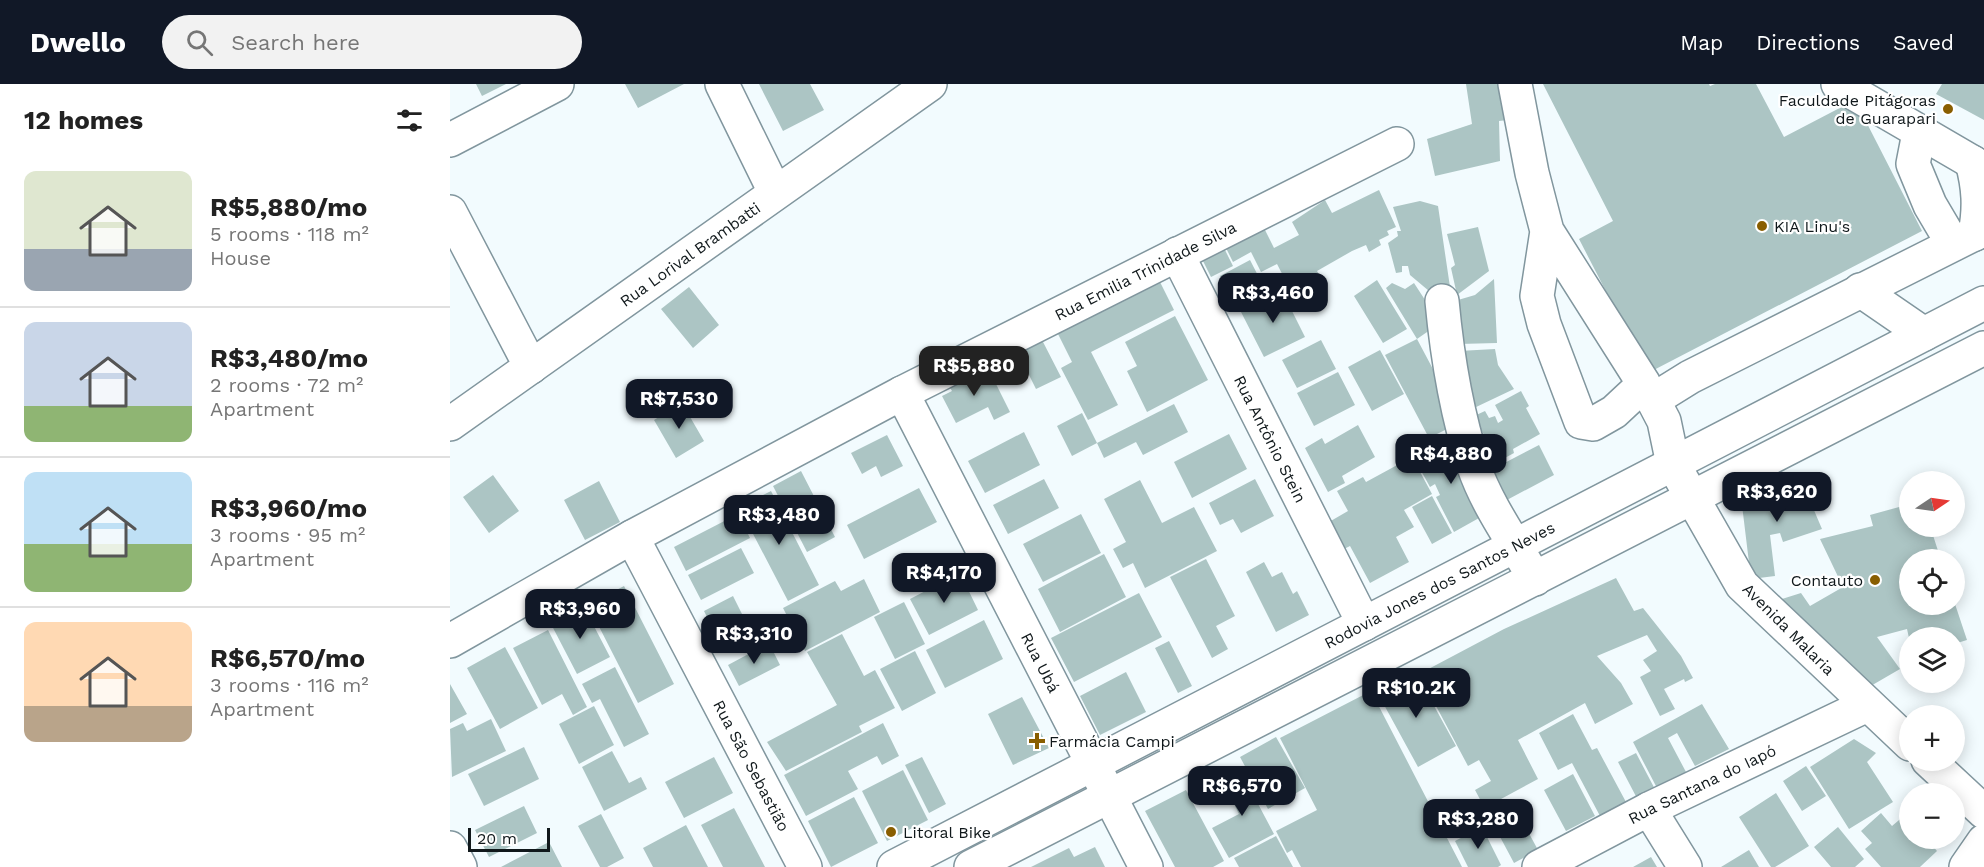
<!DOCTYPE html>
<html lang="en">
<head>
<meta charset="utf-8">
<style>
  :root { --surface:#fff; --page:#f2f2f2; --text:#222; --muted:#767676; --line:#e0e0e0; --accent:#111827 }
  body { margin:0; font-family:"Work Sans",sans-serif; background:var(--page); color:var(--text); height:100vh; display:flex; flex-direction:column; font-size:22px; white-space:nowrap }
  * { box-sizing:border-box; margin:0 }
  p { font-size:20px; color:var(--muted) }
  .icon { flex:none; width:33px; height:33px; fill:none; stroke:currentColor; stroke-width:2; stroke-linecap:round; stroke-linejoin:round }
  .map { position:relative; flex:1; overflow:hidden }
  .details { display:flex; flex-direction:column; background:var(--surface); width:450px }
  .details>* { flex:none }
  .needle { width:39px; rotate:77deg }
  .buttons { position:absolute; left:1449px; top:387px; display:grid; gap:12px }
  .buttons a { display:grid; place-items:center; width:66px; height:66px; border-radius:50%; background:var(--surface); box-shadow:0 3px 15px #0003; font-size:30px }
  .scale { position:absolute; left:18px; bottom:15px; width:82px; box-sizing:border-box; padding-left:6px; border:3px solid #10181b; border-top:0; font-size:16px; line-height:21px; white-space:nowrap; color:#10181b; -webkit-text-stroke:4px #fff; paint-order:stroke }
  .price { position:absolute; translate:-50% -51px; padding:0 14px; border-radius:12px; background:var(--accent); color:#fff; font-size:20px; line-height:39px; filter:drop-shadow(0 2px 3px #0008) }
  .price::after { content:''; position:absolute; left:50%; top:36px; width:18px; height:14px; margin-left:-9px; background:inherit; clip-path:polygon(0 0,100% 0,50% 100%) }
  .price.active { background:#222; color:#fff }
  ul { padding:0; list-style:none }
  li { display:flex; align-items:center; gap:18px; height:150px; padding:0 24px }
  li+li { border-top:2px solid var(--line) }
  li span { display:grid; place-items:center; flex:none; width:168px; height:120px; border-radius:12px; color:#555 }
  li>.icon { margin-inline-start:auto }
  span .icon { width:72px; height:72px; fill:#fffc; stroke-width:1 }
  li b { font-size:26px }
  h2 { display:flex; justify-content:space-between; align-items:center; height:72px; padding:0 24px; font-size:26px }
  header { display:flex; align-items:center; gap:36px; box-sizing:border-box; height:84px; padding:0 30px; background:var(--accent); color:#fff }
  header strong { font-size:28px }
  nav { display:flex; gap:33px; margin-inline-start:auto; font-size:21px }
  .search { width:420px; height:54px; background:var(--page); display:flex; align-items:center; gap:15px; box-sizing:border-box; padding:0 21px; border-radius:33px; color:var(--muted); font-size:22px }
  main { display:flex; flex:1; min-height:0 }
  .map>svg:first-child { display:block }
  .building { fill:#acc5c4 }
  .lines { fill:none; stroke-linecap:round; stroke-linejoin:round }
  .minor-casing { stroke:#81969e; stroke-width:36 }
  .major-casing { stroke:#81969e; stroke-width:36 }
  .minor { stroke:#fff; stroke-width:33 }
  .major { stroke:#fff; stroke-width:33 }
  .poi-dot { fill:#895e00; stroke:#fff; stroke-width:2 }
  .labels { text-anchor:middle; stroke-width:4.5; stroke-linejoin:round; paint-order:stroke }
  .poi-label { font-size:16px; fill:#10181b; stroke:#fff; text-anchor:start }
  .street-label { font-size:16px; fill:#10181b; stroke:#fff }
</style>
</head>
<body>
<header>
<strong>Dwello</strong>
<div class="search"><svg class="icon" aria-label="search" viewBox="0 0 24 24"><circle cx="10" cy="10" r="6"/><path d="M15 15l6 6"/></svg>Search here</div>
<nav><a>Map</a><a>Directions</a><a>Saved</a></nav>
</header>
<main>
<section class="details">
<h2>12 homes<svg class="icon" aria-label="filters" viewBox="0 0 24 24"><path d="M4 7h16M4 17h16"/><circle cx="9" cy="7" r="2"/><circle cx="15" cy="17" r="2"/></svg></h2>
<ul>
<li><span style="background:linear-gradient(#dfe7d0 65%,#9aa5b1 0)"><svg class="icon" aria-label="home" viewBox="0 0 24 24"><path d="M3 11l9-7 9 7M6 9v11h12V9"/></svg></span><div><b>R$5,880/mo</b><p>5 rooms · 118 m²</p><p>House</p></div></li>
<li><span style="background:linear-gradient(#c9d6e8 70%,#8fb573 0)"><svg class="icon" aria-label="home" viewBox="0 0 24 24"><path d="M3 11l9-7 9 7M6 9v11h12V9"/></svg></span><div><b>R$3,480/mo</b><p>2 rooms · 72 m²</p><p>Apartment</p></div></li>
<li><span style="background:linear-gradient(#bfe0f5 60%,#8fb573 0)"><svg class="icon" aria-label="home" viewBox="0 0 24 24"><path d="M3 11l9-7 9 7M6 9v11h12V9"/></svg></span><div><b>R$3,960/mo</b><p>3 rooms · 95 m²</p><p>Apartment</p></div></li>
<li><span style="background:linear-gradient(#ffd9b3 70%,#b9a48a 0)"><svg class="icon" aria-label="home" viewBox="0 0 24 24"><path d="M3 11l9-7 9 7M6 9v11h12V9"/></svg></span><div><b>R$6,570/mo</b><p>3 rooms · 116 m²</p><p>Apartment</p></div></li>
</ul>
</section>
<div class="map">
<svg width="1534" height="783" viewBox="0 0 1534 783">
  <rect width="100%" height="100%" fill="#f2fbfe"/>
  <!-- building -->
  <path class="building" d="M26,0H56L32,12Z
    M175,0H234L188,24Z
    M309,0H360L374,26L333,47Z
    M1016,0H1053L1058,36L1049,37L1050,77L985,92L977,55L1022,40Z
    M1093,0H1259L1260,2L1265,0H1306L1334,53L1405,16L1472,147L1198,289L1129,155L1163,137Z
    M1492,0H1534V36L1486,10Z
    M929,106L946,143L937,147L939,151L929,156L931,161L919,168L916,161L902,167L867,187L870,192L841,207L827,180L811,188L801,168L783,178L772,156L810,136L824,164L849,151L842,138L875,116L882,129Z
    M970,117L988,122L1000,203L979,207L960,191L958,182H952V188L946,189L938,159L948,152L947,147H951L943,123Z
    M1028,143L1039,187L1007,211L1001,184L1005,181L997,150Z
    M770,156L783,182L761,193L748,167Z
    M800,176L818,211L787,226L770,192Z
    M704,186L724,226L641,268L668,321L638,336L611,284L622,278L602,238Z
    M1044,195L1047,259L1009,260L1008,216L1025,211Z
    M927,196L957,245L933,259L904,212Z
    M942,199L955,205L964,199L990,239L967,255L936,204Z
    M239,203L269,241L243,264L211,225Z
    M832,207L855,253L814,273L791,228Z
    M725,232L758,296L697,328L677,287L687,282L675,258Z
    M967,255L1011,338L979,354L935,271Z
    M592,256L611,293L586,305L568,269Z
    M871,256L886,285L847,304L832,276Z
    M1045,265L1048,281L1064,305L1024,324L1009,267Z
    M930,266L954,310L922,327L898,283Z
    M522,285L528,296L541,290L560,328L544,336L538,323L506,339L492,312L502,307L497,298Z
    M888,288L905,321L864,342L847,309Z
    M1071,307L1079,322L1076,324L1090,350L1063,365L1064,369L1040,382L1035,373L1043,368L1024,332L1035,327L1039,334L1045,332L1048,339L1053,336L1045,321Z
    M232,319L254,357L226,374L204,336Z
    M724,320L738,348L693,371L686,358L654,374L647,359Z
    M632,329L647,359L622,372L607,342Z
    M908,341L925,373L892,392L895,399L878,408L855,364L872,354L875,360Z
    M574,348L590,381L535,409L518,377Z
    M779,350L797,385L742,414L724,378Z
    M437,351L453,382L431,393L426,382L412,390L401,369Z
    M997,354L1038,429L1004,448L986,413L990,411L985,400L980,403L963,372Z
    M1089,361L1104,391L1055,417L1039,387Z
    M962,373L982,410L954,426L964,443L946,453L959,478L920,499L900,462L894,465L879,438L898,427L887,407L913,393L916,398Z
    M351,387L385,453L357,468L323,402Z
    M43,391L69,427L39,449L13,413Z
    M1349,391L1372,445L1333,458L1330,449L1320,451L1325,492L1301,495L1292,421L1316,418L1312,408Z
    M594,395L609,424L558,450L543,421Z
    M805,395L824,432L791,449L783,435L770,441L759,419Z
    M690,396L712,439L744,423L767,467L695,504L683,479L673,484L663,465L676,458L654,415Z
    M149,397L170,438L135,456L114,416Z
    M469,404L487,438L414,475L397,441Z
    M321,407L369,501L338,517L289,423Z
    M982,412L1002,449L982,460L962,423Z
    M1460,420V442H1480L1491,476H1460V520H1505L1517,556L1504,560V554H1459L1457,545L1427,553L1450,585L1419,603L1319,519L1351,509L1360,522L1393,503L1370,455L1423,442L1420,431Z
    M288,430L300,454L236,487L224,463Z
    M631,430L651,469L593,498L573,460Z
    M291,464L304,489L251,516L238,491Z
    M654,470L676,513L610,548L588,505Z
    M756,475L785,532L766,542L778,565L762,574L720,493Z
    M814,478L822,493L832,488L843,510L847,507L859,531L826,548L796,488Z
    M510,489L528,526L479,551L460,515Z
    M1166,494L1184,527L1193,524L1231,572L1243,594L1235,598L1234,595L1214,605L1225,625L1210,632L1190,593L1201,587L1193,576L1207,567L1197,551L1147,572L1171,599L1183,620L1145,640L1135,619L1068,656L1088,695L1051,715L1055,722L1062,718L1088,766L1064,779L1025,706L1041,697L1029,676L1018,682L969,590L1054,545Z
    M414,495L430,528L355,567L333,524L385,497L391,507Z
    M174,502L224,600L188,619L138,521Z
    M689,509L712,553L624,598L601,554Z
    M283,512L298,542L269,557L254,527Z
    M454,518L475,560L445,575L424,533Z
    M134,523L160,573L127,590L101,540Z
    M534,536L553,575L495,604L476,566Z
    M98,546L137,623L123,631L112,610L92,621L63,564Z
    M392,550L414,592L425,586L445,624L409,642L412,648L336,687L317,658L387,621L357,568Z
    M719,557L742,602L728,609L705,564Z
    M319,559L330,581L289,602L278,581Z
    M55,563L88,624L50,645L17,584Z
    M465,567L486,609L452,627L430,585Z
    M165,583L199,650L174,663L150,615L142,619L132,600Z
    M965,587L1006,662L968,683L927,608Z
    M676,588L696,628L650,651L630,612Z
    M0,600L17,630L0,639Z
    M921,607L969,700L1012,783H851L842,766L837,769L826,747L867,726L830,654Z
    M572,613L599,664L563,681L538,630Z
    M1252,620L1279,665L1245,682L1227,649L1218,654L1236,688L1207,704L1183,658Z
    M144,622L164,661L129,680L109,640Z
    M1123,630L1142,666L1147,664L1176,718L1150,732L1122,679L1108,686L1089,649Z
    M41,635L56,667L2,693L0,645L13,639L17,647Z
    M433,639L449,672L432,681L427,672L398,687L408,705L356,732L334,691Z
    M826,653L855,704L818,725L790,673Z
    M1404,655L1426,669L1417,678L1443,718L1399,745L1360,683Z
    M74,663L89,695L34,722L18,690Z
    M162,667L179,699L191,693L197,705L154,727L132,683Z
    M1186,669L1208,711L1190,720L1168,678Z
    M264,673L283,709L234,734L215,698Z
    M472,673L496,720L479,729L455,681Z
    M788,682L824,750L779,774L762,744L789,730L770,692Z
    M1356,682L1376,712L1352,727L1333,697Z
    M453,686L478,736L437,757L412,707Z
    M1123,690L1145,732L1116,747L1094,706Z
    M736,706L774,777L763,783H725L695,727Z
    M1326,709L1359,762L1325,783H1321L1289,733Z
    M404,713L428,759L381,783L358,737Z
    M74,722L87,749L39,773L25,746Z
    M284,724L315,783H273L251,741Z
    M1431,729L1442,742L1455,731L1460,735V754H1476L1487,767L1470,783H1431L1415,765L1422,759L1411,747Z
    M151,730L174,774L157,783H150L128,742Z
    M236,741L258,783H203L193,764Z
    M1032,743L1051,781L1048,783H1018L1005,757Z
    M1388,743L1414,775L1405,783H1381L1364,763Z
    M826,752L843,783H789L784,774Z
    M99,758L112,783H51Z
    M645,763L655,783H581L619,764L624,773Z
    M1299,766L1309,783H1271Z
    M1201,773L1207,783H1183Z"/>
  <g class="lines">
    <defs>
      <g id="minor">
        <path d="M272,0L325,108"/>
        <path d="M1065,0L1082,89L1097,147L1194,300L1164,328L1143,340L1131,338L1094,240L1087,212L1097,147"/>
        <path d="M1388,0L1534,85"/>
        <path d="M1469,49L1463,80L1480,121L1503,160"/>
        <path d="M0,56L107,0"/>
        <path d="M1522,78C1529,104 1530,124 1525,150"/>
        <path d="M0,128L81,283"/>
        <path id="s1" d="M727,170L914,540"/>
        <path d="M1410,206L1474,250"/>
        <path d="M992,217C997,271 1007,331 1024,383C1038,423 1064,458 1085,495"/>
        <path id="s2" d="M452,309L696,783"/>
        <path id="s3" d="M0,340L480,0"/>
        <path id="s4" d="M182,453L355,783"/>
        <path id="s5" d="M0,557L182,453L452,309L947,60"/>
        <path d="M1460,660L1292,501L1223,380L1214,337L1203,316L1240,293L1534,145"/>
        <path d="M1478,676L1534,728"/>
        <path d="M1199,725L1235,783"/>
        <path d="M0,764L10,783"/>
        <path id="s6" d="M1089,783L1199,725L1417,621"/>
        <path d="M1516,783L1534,757"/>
      </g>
      <g id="major">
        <path id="s7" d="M444,783L1534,219"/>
        <path d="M521,783L1534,264"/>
      </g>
    </defs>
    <!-- minor casing -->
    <use href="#minor" class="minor-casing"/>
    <!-- major casing -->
    <use href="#major" class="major-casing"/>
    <!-- minor -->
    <use href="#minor" class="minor"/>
    <!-- major -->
    <use href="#major" class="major"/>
  </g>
  <!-- markers -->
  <g class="poi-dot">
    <circle cx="1498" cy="25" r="6"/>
    <circle cx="1312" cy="142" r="6"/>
    <circle cx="1425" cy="496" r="6"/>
    <path d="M584 648h6v6h6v6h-6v6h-6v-6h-6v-6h6z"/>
    <circle cx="441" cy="748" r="6"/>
  </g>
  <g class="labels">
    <!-- poi labels -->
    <g class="poi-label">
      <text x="1486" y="22" text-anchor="end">Faculdade Pitágoras<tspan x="1486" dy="18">de Guarapari</tspan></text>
      <text x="1324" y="148">KIA Linu's</text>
      <text x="1413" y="502" text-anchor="end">Contauto</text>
      <text x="599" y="663">Farmácia Campi</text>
      <text x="453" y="754">Litoral Bike</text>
    </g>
    <!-- street labels -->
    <g class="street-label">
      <text dy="6" stroke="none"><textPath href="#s3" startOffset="294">Rua Lorival Brambatti</textPath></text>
      <text dy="6" stroke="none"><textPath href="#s5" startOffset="788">Rua Emilia Trinidade Silva</textPath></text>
      <text dy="6" stroke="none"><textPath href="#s1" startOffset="207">Rua Antônio Stein</textPath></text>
      <text dy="6" stroke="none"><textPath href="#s7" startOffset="614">Rodovia Jones dos Santos Neves</textPath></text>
      <text transform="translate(1339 545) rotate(45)" y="6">Avenida Malaria</text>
      <text dy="6" stroke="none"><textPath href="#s2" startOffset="303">Rua Ubá</textPath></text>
      <text dy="6" stroke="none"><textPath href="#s4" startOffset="258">Rua São Sebastião</textPath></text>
      <text dy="6" stroke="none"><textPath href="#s6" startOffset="183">Rua Santana do Iapó</textPath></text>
    </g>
  </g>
</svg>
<div class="buttons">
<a><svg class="needle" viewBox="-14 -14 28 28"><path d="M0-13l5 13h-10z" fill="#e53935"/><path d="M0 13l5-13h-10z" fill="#767676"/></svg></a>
<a><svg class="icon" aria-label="locate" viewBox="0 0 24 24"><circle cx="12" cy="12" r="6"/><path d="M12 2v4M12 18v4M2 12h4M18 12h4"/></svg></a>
<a><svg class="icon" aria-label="layers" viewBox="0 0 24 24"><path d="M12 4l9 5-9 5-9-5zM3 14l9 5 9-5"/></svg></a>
<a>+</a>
<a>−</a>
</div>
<div class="scale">20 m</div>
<b class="price" style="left:823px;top:240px">R$3,460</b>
<b class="price active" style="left:524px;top:313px">R$5,880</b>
<b class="price" style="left:229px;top:346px">R$7,530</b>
<b class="price" style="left:1001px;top:401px">R$4,880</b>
<b class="price" style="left:1327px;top:439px">R$3,620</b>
<b class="price" style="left:329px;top:462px">R$3,480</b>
<b class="price" style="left:494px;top:520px">R$4,170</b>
<b class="price" style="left:130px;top:556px">R$3,960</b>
<b class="price" style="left:304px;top:581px">R$3,310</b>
<b class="price" style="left:966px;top:635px">R$10.2K</b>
<b class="price" style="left:792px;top:733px">R$6,570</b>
<b class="price" style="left:1028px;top:766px">R$3,280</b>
</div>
</main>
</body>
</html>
